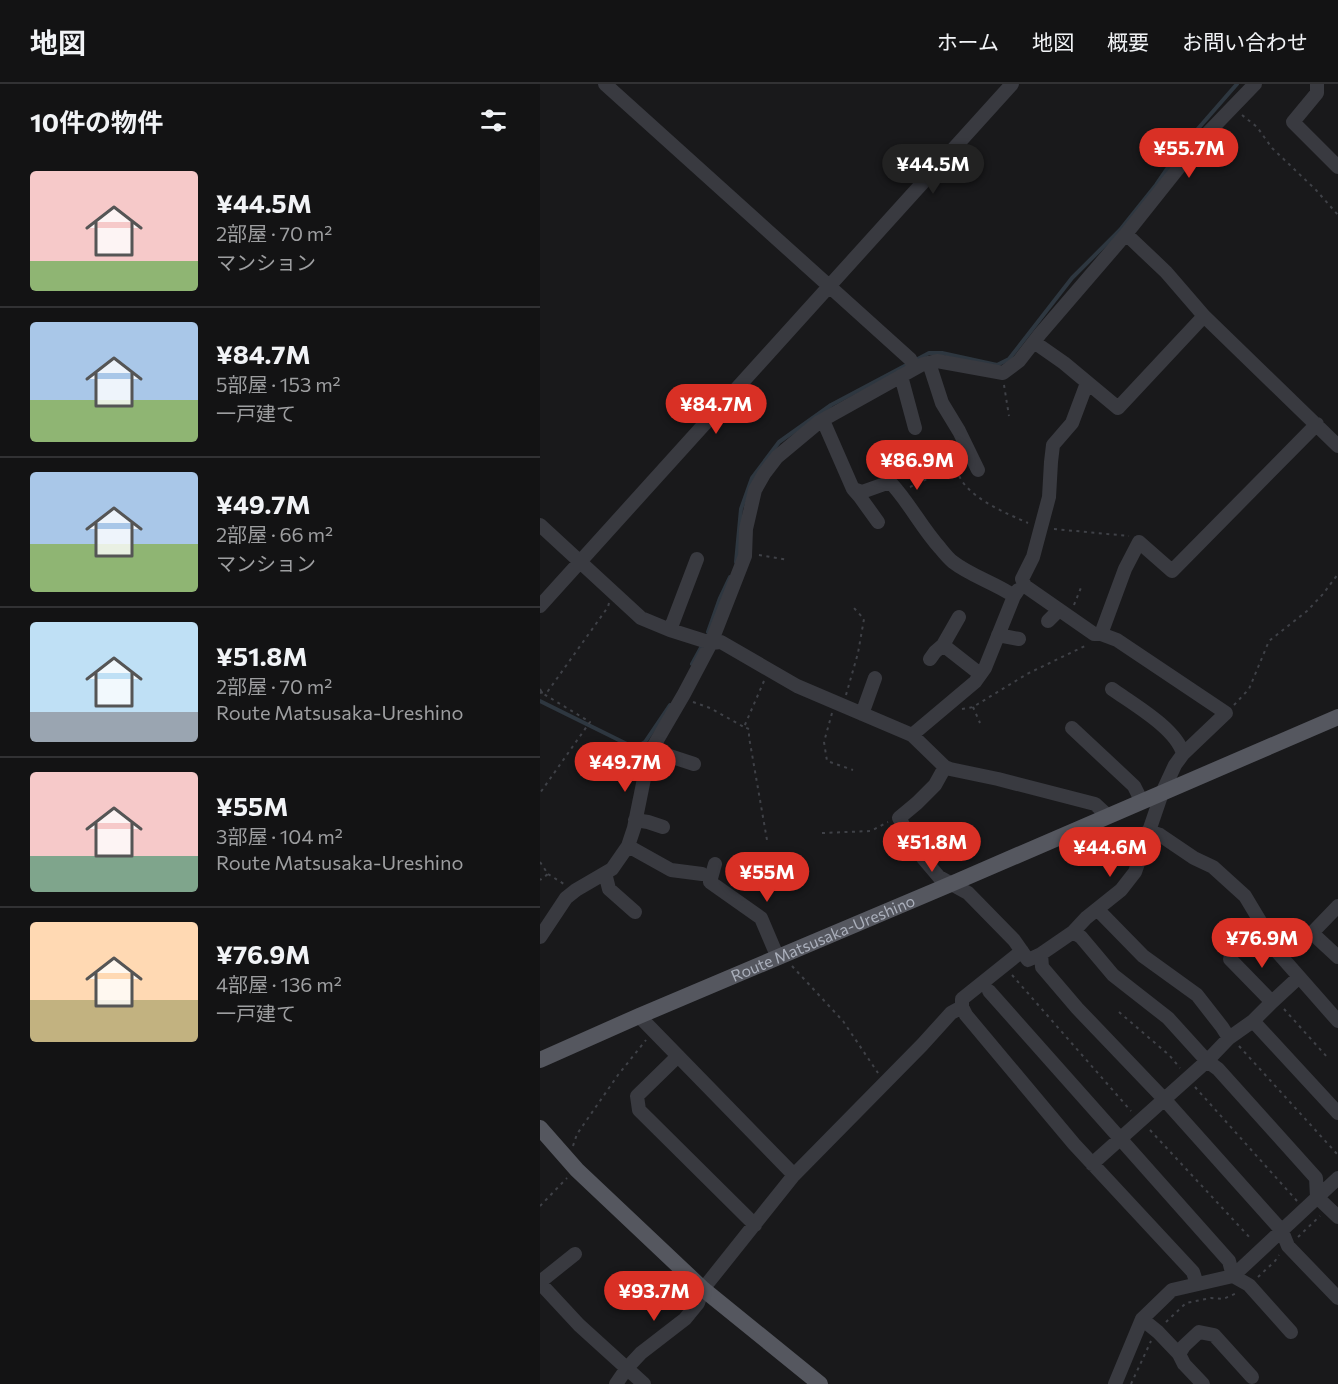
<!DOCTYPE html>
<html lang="ja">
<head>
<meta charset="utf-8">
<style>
  :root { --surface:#131314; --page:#1c1c1d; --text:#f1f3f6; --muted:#9d9ea0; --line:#323234; --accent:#d93025 }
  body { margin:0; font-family:Commissioner,"Noto Sans JP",sans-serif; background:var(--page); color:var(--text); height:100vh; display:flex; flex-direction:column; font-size:22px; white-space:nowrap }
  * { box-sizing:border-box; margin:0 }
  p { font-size:20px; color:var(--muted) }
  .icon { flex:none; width:33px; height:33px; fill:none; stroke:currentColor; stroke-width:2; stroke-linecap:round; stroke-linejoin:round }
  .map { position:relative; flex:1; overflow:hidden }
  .drawer { display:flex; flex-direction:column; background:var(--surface); width:540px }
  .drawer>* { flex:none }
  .price { position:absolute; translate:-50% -51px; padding:0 14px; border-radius:21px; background:var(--accent); color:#fff; font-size:20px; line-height:39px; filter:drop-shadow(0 2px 3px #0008) }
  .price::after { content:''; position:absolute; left:50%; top:36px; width:18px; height:14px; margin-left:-9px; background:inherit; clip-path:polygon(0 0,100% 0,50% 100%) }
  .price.on { background:#222; color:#fff }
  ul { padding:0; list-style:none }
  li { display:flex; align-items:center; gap:18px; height:150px; padding:0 30px }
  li+li { border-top:2px solid var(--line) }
  li span { display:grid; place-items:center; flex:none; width:168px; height:120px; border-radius:6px; color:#555 }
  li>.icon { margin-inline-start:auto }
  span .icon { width:72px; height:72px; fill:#fffc; stroke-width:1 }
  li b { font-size:26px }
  h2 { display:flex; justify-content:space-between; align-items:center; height:72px; padding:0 30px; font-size:26px }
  header { display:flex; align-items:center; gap:36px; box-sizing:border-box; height:84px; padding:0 30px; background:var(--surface); border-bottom:2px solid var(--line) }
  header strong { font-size:28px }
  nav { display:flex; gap:33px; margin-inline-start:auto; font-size:21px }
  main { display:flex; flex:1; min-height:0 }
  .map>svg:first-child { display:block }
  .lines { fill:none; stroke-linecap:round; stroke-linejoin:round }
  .stream { stroke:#2e3740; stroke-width:4 }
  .path { stroke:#3f4147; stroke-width:2; stroke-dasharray:3 4.5; stroke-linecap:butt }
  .minor { stroke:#393a40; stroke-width:14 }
  .major { stroke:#55575f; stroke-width:16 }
  .labels { text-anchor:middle; stroke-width:5; stroke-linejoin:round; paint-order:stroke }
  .street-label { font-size:16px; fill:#aaafbb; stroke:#141316 }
</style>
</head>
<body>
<header>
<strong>地図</strong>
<nav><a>ホーム</a><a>地図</a><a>概要</a><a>お問い合わせ</a></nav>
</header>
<main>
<section class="drawer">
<h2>10件の物件<svg class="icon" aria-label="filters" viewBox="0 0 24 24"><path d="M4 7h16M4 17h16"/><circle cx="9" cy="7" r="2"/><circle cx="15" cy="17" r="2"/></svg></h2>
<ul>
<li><span style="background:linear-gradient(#f6c9c9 75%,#8fb573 0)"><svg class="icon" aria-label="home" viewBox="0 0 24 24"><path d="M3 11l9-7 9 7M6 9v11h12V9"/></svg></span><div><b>¥44.5M</b><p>2部屋 · 70 m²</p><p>マンション</p></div></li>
<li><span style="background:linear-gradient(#a9c7e8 65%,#8fb573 0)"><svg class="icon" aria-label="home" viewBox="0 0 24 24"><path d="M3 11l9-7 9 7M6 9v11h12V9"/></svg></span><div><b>¥84.7M</b><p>5部屋 · 153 m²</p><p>一戸建て</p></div></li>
<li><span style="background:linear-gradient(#a9c7e8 60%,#8fb573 0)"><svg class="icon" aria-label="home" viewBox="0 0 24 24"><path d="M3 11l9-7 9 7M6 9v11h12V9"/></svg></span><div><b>¥49.7M</b><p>2部屋 · 66 m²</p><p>マンション</p></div></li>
<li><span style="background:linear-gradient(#bfe0f5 75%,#9aa5b1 0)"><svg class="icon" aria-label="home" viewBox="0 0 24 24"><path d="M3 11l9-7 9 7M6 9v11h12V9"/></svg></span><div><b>¥51.8M</b><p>2部屋 · 70 m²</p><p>Route Matsusaka-Ureshino</p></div></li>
<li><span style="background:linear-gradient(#f6c9c9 70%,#7fa58c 0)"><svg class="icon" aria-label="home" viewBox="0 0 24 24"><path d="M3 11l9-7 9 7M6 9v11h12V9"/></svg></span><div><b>¥55M</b><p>3部屋 · 104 m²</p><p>Route Matsusaka-Ureshino</p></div></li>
<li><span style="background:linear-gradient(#ffd9b3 65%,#c2b280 0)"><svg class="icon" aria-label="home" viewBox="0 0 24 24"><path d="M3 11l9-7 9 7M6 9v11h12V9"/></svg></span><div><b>¥76.9M</b><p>4部屋 · 136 m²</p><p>一戸建て</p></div></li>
</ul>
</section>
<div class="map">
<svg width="798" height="1300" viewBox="0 0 798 1300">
  <rect width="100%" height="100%" fill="#19191b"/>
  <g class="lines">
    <!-- stream -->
    <path class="stream" d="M196,478L201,425L212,394L239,358L291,321L389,269H402L457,281L469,275L532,194L580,146L616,101L642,63L697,0
      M168,548L180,514L190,493
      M152,580L163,560
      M0,617L95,664L105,658L130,621"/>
    <!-- path -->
    <path class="path" d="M702,31L717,43L732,64L776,106L798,131
      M464,301L469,332
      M417,385C422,412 466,429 488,439
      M370,403L389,394L423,383
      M514,445L589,452
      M219,471L248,476
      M534,521L542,501
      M224,597L204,643L209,645V653L227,756
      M0,605L2,609L50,638L0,709
      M0,609L8,607L68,523L69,519
      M306,611L318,569L324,535L314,524
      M153,618L170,624L204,643
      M694,621L709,605L729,557L767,527L783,510L798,490
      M433,623L440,639
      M422,625L433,623L487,590L547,561
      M292,629L284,658L287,677L313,686
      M282,749L331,747L348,738
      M0,778L8,790L0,796
      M8,790L24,800
      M252,882L303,937L338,989
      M472,891L591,1027
      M744,925L788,974
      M579,928L629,971L640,984
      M699,962L798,1071
      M655,1003L757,1117
      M610,1046L712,1156
      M33,1062L37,1050L78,991L106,956
      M0,1122L27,1094
      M758,1153L780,1132
      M718,1193L735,1177L739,1171
      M626,1238L646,1219L671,1214L683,1215L697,1209
      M591,1300L611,1257"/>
    <!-- minor -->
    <path class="minor" d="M65,0L370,275L375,284
      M777,0V9L753,38L798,83
      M586,150L626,188L664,232L798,362
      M494,258L524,279L578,324L664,232
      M389,279L402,319L419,347L438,386
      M361,292L375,344
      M547,299L532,339L513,361L511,378L509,413L493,473L482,495L485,502L554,550H561
      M279,338L285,341L313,405L322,408L350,398C369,418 381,443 400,464C404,469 408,474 413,478C431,492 455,499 474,512
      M313,405L320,413L338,438
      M0,441L101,534L130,546L171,559L181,558L257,602L372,651L405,683L410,685L458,695L555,720L568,732
      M0,522L472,0
      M508,537L519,526
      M130,546L157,475
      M458,551L479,555
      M403,561L419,533
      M390,575L395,568L403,561L440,590
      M572,605C593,620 637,645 643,670
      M322,630L335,594
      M532,644L594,702L602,718
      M372,651L435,598L445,584L474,512L478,506
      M111,666L154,680
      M405,683L395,701L377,719L359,734L383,774L399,793L428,809L474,856L488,876L501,870L533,848L546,834L581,806L595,788L622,709L635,681L643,670L686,629L577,556L561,550L585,485L599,458L632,487L777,340
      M95,736L108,738L123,743
      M608,747L620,751L654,774L673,783L705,812L720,837L725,854L798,937
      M88,762L131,786L162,790
      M175,780L170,798L221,834L238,874
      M65,789L69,805L95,828
      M798,822L772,849L798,873
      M557,825L603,872L657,911L682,943L689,954
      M533,848L541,853L573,891L628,934L667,977L678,985L776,1094L777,1113L798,1133
      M0,853L26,814L36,806L72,785L88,762L94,744L109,670L144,610L171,559L205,472L206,445L215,406L224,390L237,373L279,338L383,280L397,277L463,289L479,277L500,250L586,150L660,57L715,0
      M501,870L502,883L537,924L624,1015L742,1147L748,1162L798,1214
      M690,875L732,918
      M759,893L732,918L713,937L798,1029
      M449,907L689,1177L693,1192L709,1201L751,1248
      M422,923L426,931L534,1060L653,1188L657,1200
      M99,932L254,1091
      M138,972L97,1012L99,1026L215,1141
      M552,1080L667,977L689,954L713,937
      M0,1198L35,1170
      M0,1199L39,1241L104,1300
      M602,1235L618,1248L639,1270L644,1280L663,1300
      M639,1270L644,1262L659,1248L674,1251L712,1293
      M76,1300L87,1284L101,1269L145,1235L158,1219L163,1205L254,1091L382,961L411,929L422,923V915L482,867
      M575,1300L602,1235L632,1206L693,1192L798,1094"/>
    <!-- major -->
    <g class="major">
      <path id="s1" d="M0,976L99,932L411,800L798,633"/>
      <path d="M0,1044L37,1086L163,1205L280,1300"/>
    </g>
  </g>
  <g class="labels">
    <!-- street labels -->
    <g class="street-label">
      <text dy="6" stroke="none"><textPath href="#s1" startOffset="308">Route Matsusaka-Ureshino</textPath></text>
    </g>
  </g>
</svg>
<b class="price" style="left:649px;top:95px">¥55.7M</b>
<b class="price on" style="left:393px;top:111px">¥44.5M</b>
<b class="price" style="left:176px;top:351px">¥84.7M</b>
<b class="price" style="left:377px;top:407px">¥86.9M</b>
<b class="price" style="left:85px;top:709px">¥49.7M</b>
<b class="price" style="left:392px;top:789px">¥51.8M</b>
<b class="price" style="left:570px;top:794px">¥44.6M</b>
<b class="price" style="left:227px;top:819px">¥55M</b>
<b class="price" style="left:722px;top:885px">¥76.9M</b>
<b class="price" style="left:114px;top:1238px">¥93.7M</b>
</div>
</main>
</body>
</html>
